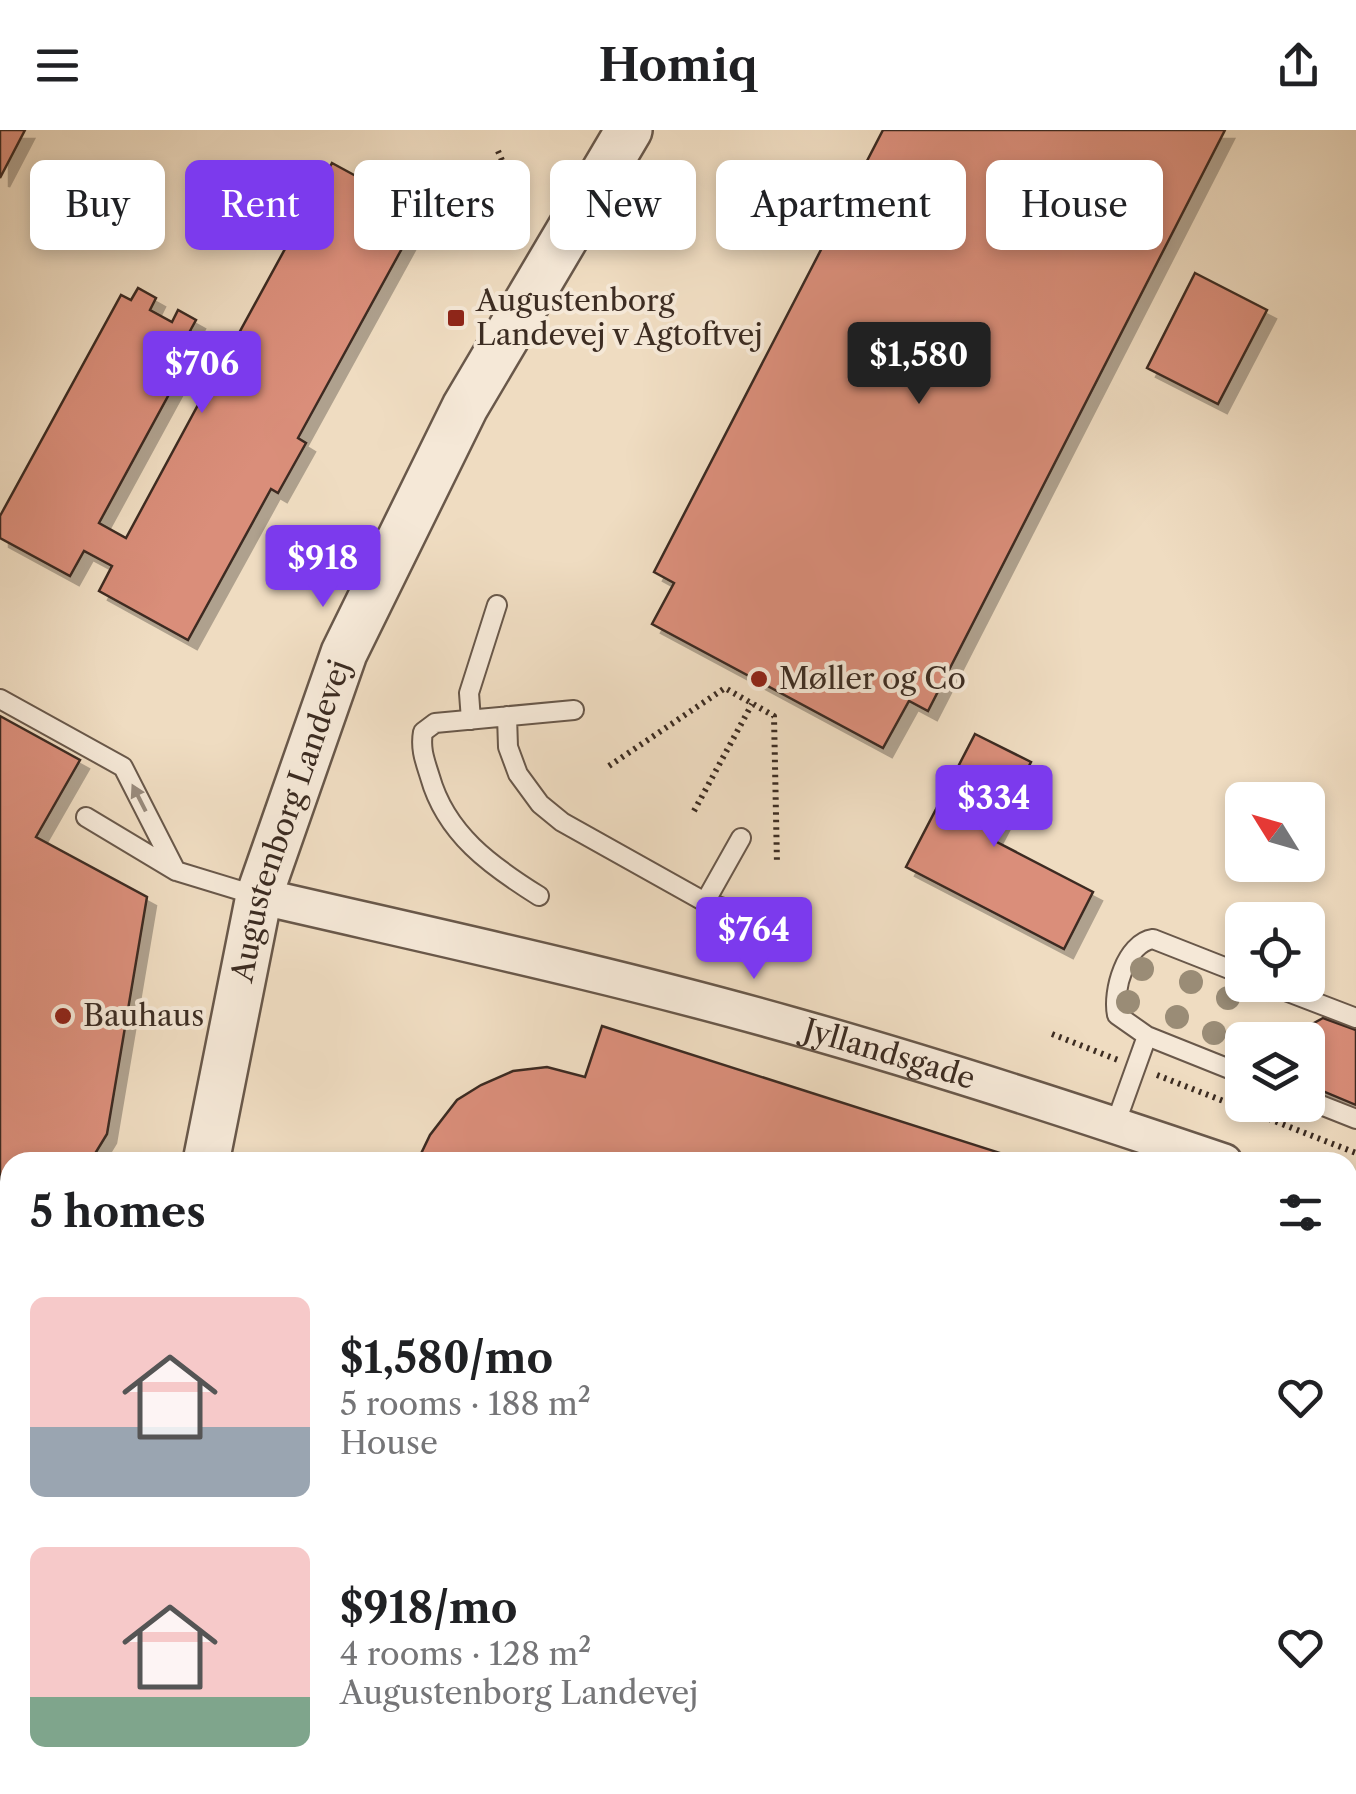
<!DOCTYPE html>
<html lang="en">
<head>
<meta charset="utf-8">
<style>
  :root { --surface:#fff; --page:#f6f6f6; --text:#202124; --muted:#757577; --accent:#7c3aed }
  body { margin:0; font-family:"Libre Caslon Text",serif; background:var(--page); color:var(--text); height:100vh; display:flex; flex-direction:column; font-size:38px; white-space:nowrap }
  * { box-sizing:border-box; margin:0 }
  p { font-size:32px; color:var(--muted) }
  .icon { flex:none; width:55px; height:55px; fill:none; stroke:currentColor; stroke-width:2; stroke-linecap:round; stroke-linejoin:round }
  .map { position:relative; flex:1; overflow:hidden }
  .side { position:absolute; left:0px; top:1022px; width:1358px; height:642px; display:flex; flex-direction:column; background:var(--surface); border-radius:30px 30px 0 0; box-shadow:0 5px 15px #0003 }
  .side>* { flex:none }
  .guide { position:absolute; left:30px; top:30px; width:1298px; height:90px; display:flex; gap:20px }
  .needle { width:65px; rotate:307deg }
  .buttons { position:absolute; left:1225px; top:652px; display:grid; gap:20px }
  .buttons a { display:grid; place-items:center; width:100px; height:100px; border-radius:15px; background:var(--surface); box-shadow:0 5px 15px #0003; font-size:50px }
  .price { position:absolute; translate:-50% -85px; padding:0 22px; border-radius:10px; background:var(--accent); color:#fff; font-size:32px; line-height:65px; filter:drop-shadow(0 2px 5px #0008) }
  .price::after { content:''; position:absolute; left:50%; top:60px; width:30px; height:22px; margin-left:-15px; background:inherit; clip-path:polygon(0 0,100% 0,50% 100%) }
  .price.selected { background:#222; color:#fff }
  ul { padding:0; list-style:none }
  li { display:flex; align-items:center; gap:30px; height:250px; padding:0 30px }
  li span { display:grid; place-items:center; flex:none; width:280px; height:200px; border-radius:15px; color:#555 }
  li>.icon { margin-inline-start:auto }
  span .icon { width:120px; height:120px; fill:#fffc; stroke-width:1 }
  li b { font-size:42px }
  h2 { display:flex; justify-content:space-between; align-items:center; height:120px; padding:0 30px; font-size:42px }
  .pill { padding:0 35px; border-radius:15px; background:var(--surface); box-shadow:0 5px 15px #0003; font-size:35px; line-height:90px }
  .pill.selected { background:var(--accent); color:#fff }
  header { display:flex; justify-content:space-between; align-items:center; height:130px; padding:0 30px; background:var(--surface); font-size:45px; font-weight:800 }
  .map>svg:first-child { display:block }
  .building { fill:#da8e7a; stroke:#3c2c22; stroke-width:2.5; fill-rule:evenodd; filter:url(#shadow) }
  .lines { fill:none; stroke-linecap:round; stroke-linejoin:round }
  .service-casing { stroke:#69584a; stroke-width:22 }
  .minor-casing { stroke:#69584a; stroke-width:40 }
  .tertiary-casing { stroke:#69584a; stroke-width:50 }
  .path { stroke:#3c2c22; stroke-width:6; stroke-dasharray:2.5 5; stroke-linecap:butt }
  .service { stroke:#f5e8d7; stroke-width:18 }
  .minor { stroke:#f5e8d7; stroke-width:35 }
  .tertiary { stroke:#f5e8d7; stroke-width:45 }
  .tree { fill:#9a8c76 }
  .oneway { fill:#988a7c }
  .poi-dot { fill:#8f2418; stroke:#f5e8d7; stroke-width:4 }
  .labels { text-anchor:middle; stroke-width:8; stroke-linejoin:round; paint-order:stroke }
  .poi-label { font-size:30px; fill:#3c2c22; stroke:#f5e8d7; text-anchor:start }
  .street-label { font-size:30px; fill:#3c2c22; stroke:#f5e8d7 }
</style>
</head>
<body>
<header><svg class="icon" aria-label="menu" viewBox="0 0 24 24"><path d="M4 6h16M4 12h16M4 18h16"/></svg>Homiq<svg class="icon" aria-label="share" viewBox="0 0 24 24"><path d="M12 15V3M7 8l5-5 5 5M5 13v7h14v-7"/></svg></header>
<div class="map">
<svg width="1356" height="1664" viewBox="0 0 1356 1664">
  <defs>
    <filter id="shadow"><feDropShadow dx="9" dy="9" stdDeviation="0" flood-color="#0004"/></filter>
  </defs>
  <rect width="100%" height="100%" fill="#efdcc1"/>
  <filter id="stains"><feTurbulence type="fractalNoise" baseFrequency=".002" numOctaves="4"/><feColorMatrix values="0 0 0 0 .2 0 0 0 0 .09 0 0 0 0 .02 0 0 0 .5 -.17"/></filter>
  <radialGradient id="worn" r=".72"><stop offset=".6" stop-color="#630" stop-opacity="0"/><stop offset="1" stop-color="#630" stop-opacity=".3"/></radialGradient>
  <!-- building -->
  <path class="building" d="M0,0H25L0,48Z
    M883,0H1225L928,581L909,571L883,618L652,494L674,453L654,442Z
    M332,33L422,82L298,308L306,313L278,363L271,359L188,510L99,461L112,436L84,421L70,446L0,408V386L121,165L131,170L138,158L156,168L150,180L172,192L178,180L196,190L190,201L227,225ZM179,246L206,260L126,408L99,393Z
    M1195,143L1267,180L1218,274L1147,238Z
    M0,586L80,630L36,707L147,767L107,1004L90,1032H10V1115L0,1110Z
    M975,604L1031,632L991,709L1093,762L1064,819L906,737Z
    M1323,888L1356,900V975L1308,955V910H1298L1305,898Z
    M602,896L1028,1032H417L430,1005L457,970L481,955L513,941L547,937L585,947Z
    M1348,1277L1356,1279V1444L1348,1442Z
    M1348,1587L1356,1590V1664H1241L1245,1655H1348Z
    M200,1655H293L313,1662L315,1655H544L554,1658L552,1664H197Z"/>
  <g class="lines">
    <defs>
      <path id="service" d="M0,569L123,637L176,741L258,766
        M507,586L508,617L518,644L540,674L562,692L705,772L766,792
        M471,590L469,563L497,475
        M86,687L176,741
        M539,766C491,736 446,704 430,647C425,631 420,619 423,602L435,593L574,580
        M705,772L741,708
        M1242,844L1153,809C1126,813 1112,861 1117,885L1147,906L1242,944
        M1270,855L1356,888
        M1308,970L1356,989
        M1115,995L1147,906
        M1348,1254L1356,1257
        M0,1311L10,1315
        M1348,1549L1356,1552
        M805,1655L834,1664
        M610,1664L614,1655
        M1167,1664L1170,1655"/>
      <g id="minor">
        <path id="s1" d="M259,766C436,807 614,845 790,895C936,936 1080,983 1224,1032"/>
        <path d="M1348,1078L1356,1081"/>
        <path d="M1103,1664L1106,1655"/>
      </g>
      <g id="tertiary">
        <path id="s2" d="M206,1032L259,766L344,523L465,277L629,0"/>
        <path d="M80,1664L82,1655"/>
      </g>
    </defs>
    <!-- service casing -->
    <use href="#service" class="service-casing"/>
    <!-- minor casing -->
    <use href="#minor" class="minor-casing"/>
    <!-- tertiary casing -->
    <use href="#tertiary" class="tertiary-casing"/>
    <!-- path -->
    <path class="path" d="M498,21L521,75L507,109
      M609,636L725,558L774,586L777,734
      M694,681L752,574
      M1052,904L1118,930
      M1157,945L1356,1023"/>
    <!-- service -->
    <use href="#service" class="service"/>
    <!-- minor -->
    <use href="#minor" class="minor"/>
    <!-- tertiary -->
    <use href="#tertiary" class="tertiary"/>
  </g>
  <!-- trees -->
  <g class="tree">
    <circle cx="1142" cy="839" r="12"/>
    <circle cx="1191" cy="852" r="12"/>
    <circle cx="1228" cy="868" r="12"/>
    <circle cx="1128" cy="872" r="12"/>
    <circle cx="1177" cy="887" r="12"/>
    <circle cx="1214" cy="903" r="12"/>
  </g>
  <!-- one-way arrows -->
  <defs><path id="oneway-solid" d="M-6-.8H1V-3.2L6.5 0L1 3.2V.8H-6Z" transform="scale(2.5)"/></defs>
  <use class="oneway" href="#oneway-solid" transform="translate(139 668) rotate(-117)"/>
  <!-- markers -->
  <g class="poi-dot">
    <rect x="446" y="178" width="20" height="20" rx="5"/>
    <circle cx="759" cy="549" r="10"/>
    <circle cx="63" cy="886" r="10"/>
  </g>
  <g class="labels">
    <!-- poi labels -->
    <g class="poi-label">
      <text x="476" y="181">Augustenborg<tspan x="476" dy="34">Landevej v Agtoftvej</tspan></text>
      <text x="779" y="559">Møller og Co</text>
      <text x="83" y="896">Bauhaus</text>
    </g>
    <!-- street labels -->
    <g class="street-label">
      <text dy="10" stroke="none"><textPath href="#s2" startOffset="352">Augustenborg Landevej</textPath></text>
      <text dy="10" stroke="none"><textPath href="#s1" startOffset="650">Jyllandsgade</textPath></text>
    </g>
  </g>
  <rect width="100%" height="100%" filter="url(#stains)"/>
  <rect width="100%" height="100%" fill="url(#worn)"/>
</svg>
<div class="buttons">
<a><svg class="needle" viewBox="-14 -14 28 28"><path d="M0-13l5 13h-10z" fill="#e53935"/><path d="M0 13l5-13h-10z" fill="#757577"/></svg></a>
<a><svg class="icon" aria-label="locate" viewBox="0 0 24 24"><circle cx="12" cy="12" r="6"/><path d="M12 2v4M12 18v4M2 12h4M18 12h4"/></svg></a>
<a><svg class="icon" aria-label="layers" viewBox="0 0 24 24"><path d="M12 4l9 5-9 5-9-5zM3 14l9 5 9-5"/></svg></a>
</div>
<b class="price selected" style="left:919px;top:277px">$1,580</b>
<b class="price" style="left:202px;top:286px">$706</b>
<b class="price" style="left:323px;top:480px">$918</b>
<b class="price" style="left:994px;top:720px">$334</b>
<b class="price" style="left:754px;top:852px">$764</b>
<div class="guide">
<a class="pill">Buy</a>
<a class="pill selected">Rent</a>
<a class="pill">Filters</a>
<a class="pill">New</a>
<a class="pill">Apartment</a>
<a class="pill">House</a>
</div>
<section class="side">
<h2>5 homes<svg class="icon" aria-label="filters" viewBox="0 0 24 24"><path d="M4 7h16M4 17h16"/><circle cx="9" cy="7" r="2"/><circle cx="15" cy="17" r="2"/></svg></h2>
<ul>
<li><span style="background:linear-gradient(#f6c9c9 65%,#9aa5b1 0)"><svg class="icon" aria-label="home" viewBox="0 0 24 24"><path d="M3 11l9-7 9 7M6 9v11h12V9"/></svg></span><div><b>$1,580/mo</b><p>5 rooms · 188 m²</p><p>House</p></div><svg class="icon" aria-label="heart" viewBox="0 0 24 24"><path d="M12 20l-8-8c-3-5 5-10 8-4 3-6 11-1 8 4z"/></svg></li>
<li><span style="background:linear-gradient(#f6c9c9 75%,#7fa58c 0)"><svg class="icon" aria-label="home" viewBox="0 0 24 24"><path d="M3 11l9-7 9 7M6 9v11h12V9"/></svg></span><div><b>$918/mo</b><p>4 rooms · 128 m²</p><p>Augustenborg Landevej</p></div><svg class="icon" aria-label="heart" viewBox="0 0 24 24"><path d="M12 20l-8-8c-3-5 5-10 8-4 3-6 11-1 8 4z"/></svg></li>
</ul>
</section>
</div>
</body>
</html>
